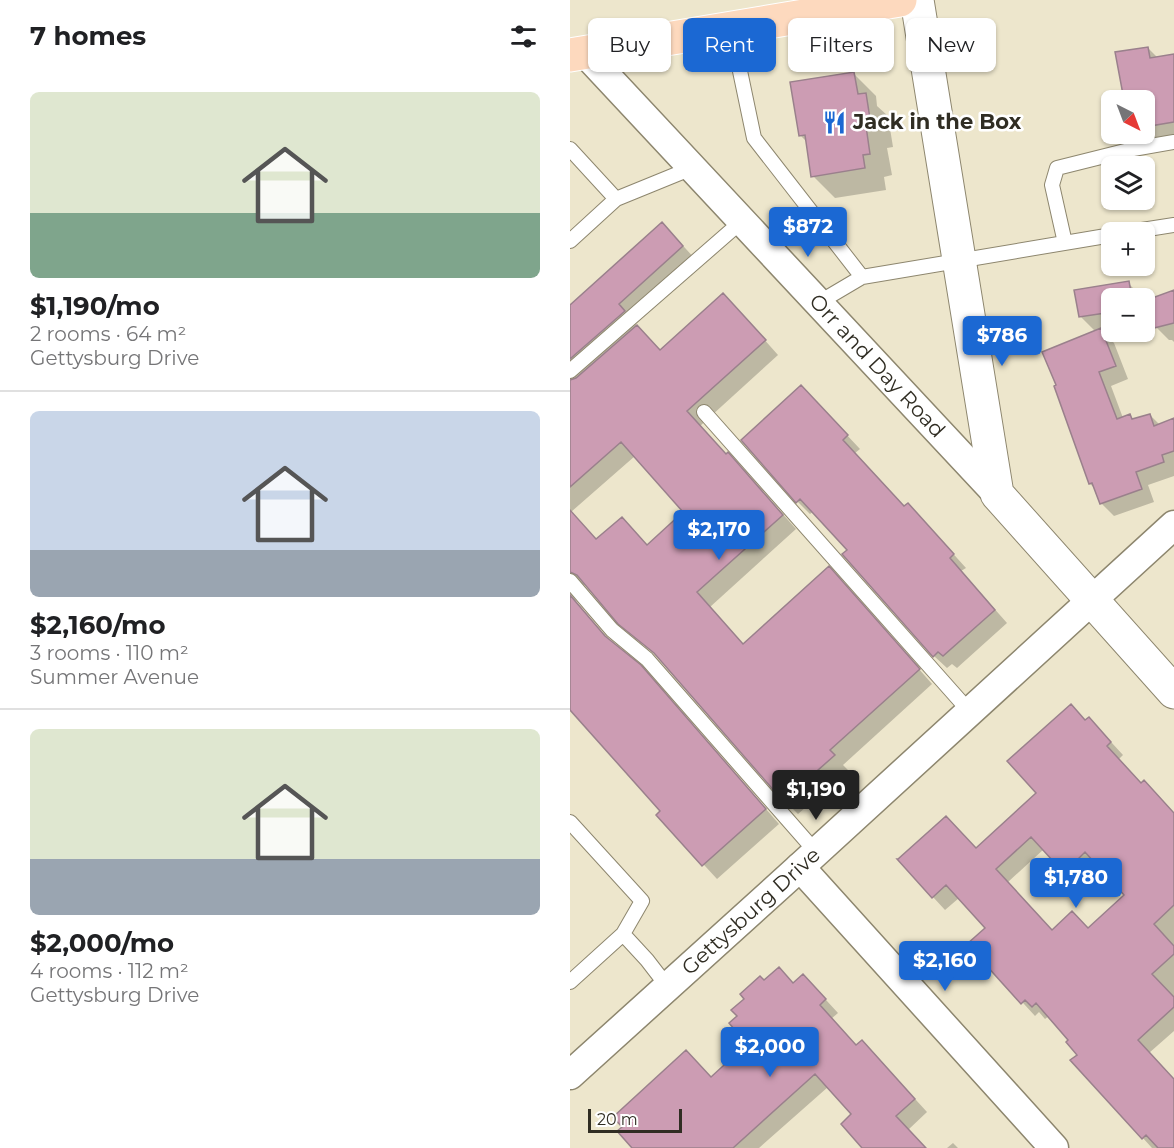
<!DOCTYPE html>
<html lang="en">
<head>
<meta charset="utf-8">
<style>
  :root { --surface:#fff; --page:#f2f2f2; --text:#202124; --muted:#757577; --line:#e0e0e0; --accent:#1b68d3 }
  body { margin:0; font-family:Montserrat,sans-serif; background:var(--page); color:var(--text); height:100vh; display:flex; flex-direction:column; font-size:22px; white-space:nowrap }
  * { box-sizing:border-box; margin:0 }
  p { font-size:20px; color:var(--muted) }
  .icon { flex:none; width:33px; height:33px; fill:none; stroke:currentColor; stroke-width:2; stroke-linecap:round; stroke-linejoin:round }
  .map { position:relative; flex:1; overflow:hidden }
  .side { display:flex; flex-direction:column; background:var(--surface); width:570px }
  .side>* { flex:none }
  .banner { position:absolute; left:18px; top:18px; width:495px; height:54px; display:flex; gap:12px }
  .needle { width:39px; rotate:138deg }
  .tools { position:absolute; left:531px; top:90px; display:grid; gap:12px }
  .tools a { display:grid; place-items:center; width:54px; height:54px; border-radius:9px; background:var(--surface); box-shadow:0 2px 4px #0004; font-size:30px }
  .scale { position:absolute; left:18px; bottom:15px; width:94px; box-sizing:border-box; padding-left:6px; border:3px solid #302d23; border-top:0; font-size:16px; line-height:21px; white-space:nowrap; color:#302d23; -webkit-text-stroke:4px #fff; paint-order:stroke }
  .price { position:absolute; translate:-50% -51px; padding:0 14px; border-radius:6px; background:var(--accent); color:#fff; font-size:20px; line-height:39px; filter:drop-shadow(0 2px 3px #0008) }
  .price::after { content:''; position:absolute; left:50%; top:36px; width:18px; height:14px; margin-left:-9px; background:inherit; clip-path:polygon(0 0,100% 0,50% 100%) }
  .price.current { background:#222; color:#fff }
  ul { padding:0; list-style:none }
  li { display:grid; align-content:center; gap:12px; height:318px; padding:0 30px }
  li+li { border-top:2px solid var(--line) }
  li span { display:grid; place-items:center; height:186px; border-radius:9px; color:#555 }
  li>.icon { margin-inline-start:auto }
  span .icon { width:108px; height:108px; fill:#fffc; stroke-width:1 }
  li b { font-size:26px }
  h2 { display:flex; justify-content:space-between; align-items:center; height:72px; padding:0 30px; font-size:26px }
  .chip { padding:0 21px; border-radius:9px; background:var(--surface); box-shadow:0 2px 4px #0004; font-size:21px; line-height:54px }
  .chip.current { background:var(--accent); color:#fff }
  main { display:flex; flex:1; min-height:0 }
  .map>svg:first-child { display:block }
  .shadow { fill:#0003; fill-rule:evenodd }
  .building { fill:#cc9cb3; stroke:#9a808c; stroke-width:1.5; fill-rule:evenodd }
  .lines { fill:none; stroke-linecap:round; stroke-linejoin:round }
  .service-casing { stroke:#8d866e; stroke-width:16 }
  .minor-casing { stroke:#8d866e; stroke-width:31 }
  .tertiary-casing { stroke:#8d866e; stroke-width:35 }
  .primary-casing { stroke:#fff; stroke-width:35 }
  .service { stroke:#fff; stroke-width:14 }
  .minor { stroke:#fff; stroke-width:28 }
  .tertiary { stroke:#fff; stroke-width:33 }
  .primary { stroke:#fdd9be; stroke-width:33 }
  .labels { text-anchor:middle; stroke-width:5; stroke-linejoin:round; paint-order:stroke }
  .poi-label { font-size:21px; font-weight:bold; fill:#302d23; stroke:#fff; text-anchor:start }
  .street-label { font-size:21px; fill:#302d23; stroke:#fff }
</style>
</head>
<body>
<main>
<section class="side">
<h2>7 homes<svg class="icon" aria-label="filters" viewBox="0 0 24 24"><path d="M4 7h16M4 17h16"/><circle cx="9" cy="7" r="2"/><circle cx="15" cy="17" r="2"/></svg></h2>
<ul>
<li><span style="background:linear-gradient(#dfe7d0 65%,#7fa58c 0)"><svg class="icon" aria-label="home" viewBox="0 0 24 24"><path d="M3 11l9-7 9 7M6 9v11h12V9"/></svg></span><div><b>$1,190/mo</b><p>2 rooms · 64 m²</p><p>Gettysburg Drive</p></div></li>
<li><span style="background:linear-gradient(#c9d6e8 75%,#9aa5b1 0)"><svg class="icon" aria-label="home" viewBox="0 0 24 24"><path d="M3 11l9-7 9 7M6 9v11h12V9"/></svg></span><div><b>$2,160/mo</b><p>3 rooms · 110 m²</p><p>Summer Avenue</p></div></li>
<li><span style="background:linear-gradient(#dfe7d0 70%,#9aa5b1 0)"><svg class="icon" aria-label="home" viewBox="0 0 24 24"><path d="M3 11l9-7 9 7M6 9v11h12V9"/></svg></span><div><b>$2,000/mo</b><p>4 rooms · 112 m²</p><p>Gettysburg Drive</p></div></li>
</ul>
</section>
<div class="map">
<svg width="604" height="1148" viewBox="0 0 604 1148">
  <rect width="100%" height="100%" fill="#ede6cc"/>
  <!-- shadow -->
  <path class="shadow" d="M578,48L588,58L604,56V143L579,148L565,134H574V100H556L547,53Z
    M284,74L306,96L307,106L318,116L323,147L317,148L322,175L314,177L316,190L265,198L243,176L237,142L231,136Z
    M106,238L126,260L61,319L90,351L167,309L208,355L130,426L156,456L172,468L226,529L140,607L174,645L273,582L362,684L273,765L278,770L228,814L214,800L93,661L64,637L49,623L20,588L14,585L8,588L4,597L7,603L42,643L85,681L209,824L147,879L88,815L92,811L0,707V307ZM65,456L115,512L77,546L27,541L1,512Z
    M558,283L571,296L572,298H542V327L530,329L544,343L558,379L541,386L553,418L560,416L564,420L580,415L590,425L604,420V476L578,485L584,502L544,516L531,503L527,490L520,484L526,332L511,317Z
    M604,296V342L602,340H599L586,327Z
    M244,400L290,449L285,453L335,508L338,505L351,518L396,568L391,571L437,623L387,668L382,664L377,668L364,656L279,550L244,511L240,514L227,501Z
    M515,721L531,731L553,755L549,759L572,785L587,794L604,813V1031L579,1053L604,1148H582L502,1060L509,1055L500,1040L479,1016L475,1019L469,1012L465,1016L399,944L417,928L389,898L375,910L363,897L406,850L468,793ZM474,849L508,884L528,865L556,895L518,929L482,931L438,882Z
    M194,982L224,984L246,989L268,1013L261,1019L286,1046L304,1054L357,1112L338,1130L355,1148H294L283,1115L258,1087L189,1148H71L141,1078L179,1044Z
    M383,1143L388,1148H377Z"/>
  <!-- building -->
  <path class="building" d="M578,47L580,58L604,54V122L574,127V100H554L545,52Z
    M284,72L288,94L296,93L301,125L296,126L300,154L293,155L295,168L241,177L235,135L229,136L220,82Z
    M92,222L113,246L49,304L55,311L0,359V305Z
    M559,281L562,298H542V312L509,317L504,290Z
    M604,290V323L584,328L574,301Z
    M153,293L196,340L117,411L156,454L158,452L213,515L127,592L173,644L259,566L350,669L260,750L265,755L213,801L84,653L48,624L7,575L0,572V510L26,539L52,517L77,545L113,512L51,442L0,487V380L6,378L67,325L90,350Z
    M531,328L546,366L529,372L547,419L560,414L562,419L580,414L584,426L604,418V451L592,455L594,462L566,472L572,489L530,504L522,483L519,484L484,386L486,385L472,352Z
    M231,385L278,435L273,440L334,506L338,503L384,554L380,558L425,610L373,656L368,652L363,657L272,554L277,550L230,499L226,503L171,440Z
    M0,595L35,636L71,665L196,809L132,866L86,815L90,811L0,710Z
    M501,704L515,720L519,717L541,742L537,746L571,783L574,780L604,813V905L584,924L604,946V954L582,974L604,997V1007L568,1040L604,1079V1148H588L576,1135L572,1139L500,1060L507,1055L496,1042L498,1040L466,1003L462,1007L455,1000L451,1004L397,944L415,928L376,885L362,898L327,859H328L376,816L406,848L466,793L437,761ZM461,837L494,873L515,852L554,895L518,928L502,911L482,930L426,869Z
    M209,967L223,983L233,974L256,999L250,1005L286,1045L292,1040L345,1099L326,1116L356,1148H292L271,1124L281,1114L245,1074L163,1148H62L47,1131L52,1127L43,1117L116,1050L141,1077L177,1044L159,1023L167,1016L161,1010L174,999L170,994L190,976L194,980Z"/>
  <g class="lines">
    <defs>
      <path id="service" d="M161,28L184,138L292,277L542,235
        M0,149L46,199
        M559,232L604,225
        M0,241L46,199L122,168
        M495,243L482,185L487,168L563,149L604,142
        M248,303L292,277
        M0,371L172,221
        M134,412L400,712
        M0,581L42,630L77,659L246,852
        M0,822L72,901L53,934L77,960L97,986
        M0,982L53,934"/>
      <g id="minor">
        <path id="s1" d="M15,53L427,494"/>
        <path d="M230,867L484,1148"/>
        <path id="s2" d="M0,1075L230,867L604,525"/>
      </g>
      <path id="tertiary" d="M347,0L427,494L604,692"/>
      <path id="primary" d="M0,55L330,0"/>
    </defs>
    <!-- service casing -->
    <use href="#service" class="service-casing"/>
    <!-- minor casing -->
    <use href="#minor" class="minor-casing"/>
    <!-- tertiary casing -->
    <use href="#tertiary" class="tertiary-casing"/>
    <!-- primary casing -->
    <use href="#primary" class="primary-casing"/>
    <!-- service -->
    <use href="#service" class="service"/>
    <!-- minor -->
    <use href="#minor" class="minor"/>
    <!-- tertiary -->
    <use href="#tertiary" class="tertiary"/>
    <!-- primary -->
    <use href="#primary" class="primary"/>
  </g>
  <!-- icons -->
  <defs>
    <symbol id="restaurant-bare" viewBox="-9 -9 18 18"><path d="M-5-6h1v4h1v-4h1v4h1v-4h1v5L-1.5 .5V6h-2V.5L-5-1ZM5-6V6H3V1.5H1.5Q1.5-4 5-6Z" fill="#1b68d3" stroke="#fff" stroke-width="2.5" paint-order="stroke"/></symbol>
  </defs>
  <g fill-rule="evenodd">
    <use href="#restaurant-bare" x="248" y="106" width="33" height="33"/>
  </g>
  <g class="labels">
    <!-- poi labels -->
    <g class="poi-label">
      <text x="283" y="129">Jack in the Box</text>
    </g>
    <!-- street labels -->
    <g class="street-label">
      <text dy="7" stroke="none"><textPath href="#s1" startOffset="428">Orr and Day Road</textPath></text>
      <text dy="7" stroke="none"><textPath href="#s2" startOffset="244">Gettysburg Drive</textPath></text>
    </g>
  </g>
</svg>
<div class="tools">
<a><svg class="needle" viewBox="-14 -14 28 28"><path d="M0-13l5 13h-10z" fill="#e53935"/><path d="M0 13l5-13h-10z" fill="#757577"/></svg></a>
<a><svg class="icon" aria-label="layers" viewBox="0 0 24 24"><path d="M12 4l9 5-9 5-9-5zM3 14l9 5 9-5"/></svg></a>
<a>+</a>
<a>−</a>
</div>
<div class="scale">20 m</div>
<b class="price" style="left:238px;top:258px">$872</b>
<b class="price" style="left:432px;top:367px">$786</b>
<b class="price" style="left:149px;top:561px">$2,170</b>
<b class="price current" style="left:246px;top:821px">$1,190</b>
<b class="price" style="left:506px;top:909px">$1,780</b>
<b class="price" style="left:375px;top:992px">$2,160</b>
<b class="price" style="left:200px;top:1078px">$2,000</b>
<div class="banner">
<a class="chip">Buy</a>
<a class="chip current">Rent</a>
<a class="chip">Filters</a>
<a class="chip">New</a>
</div>
</div>
</main>
</body>
</html>
